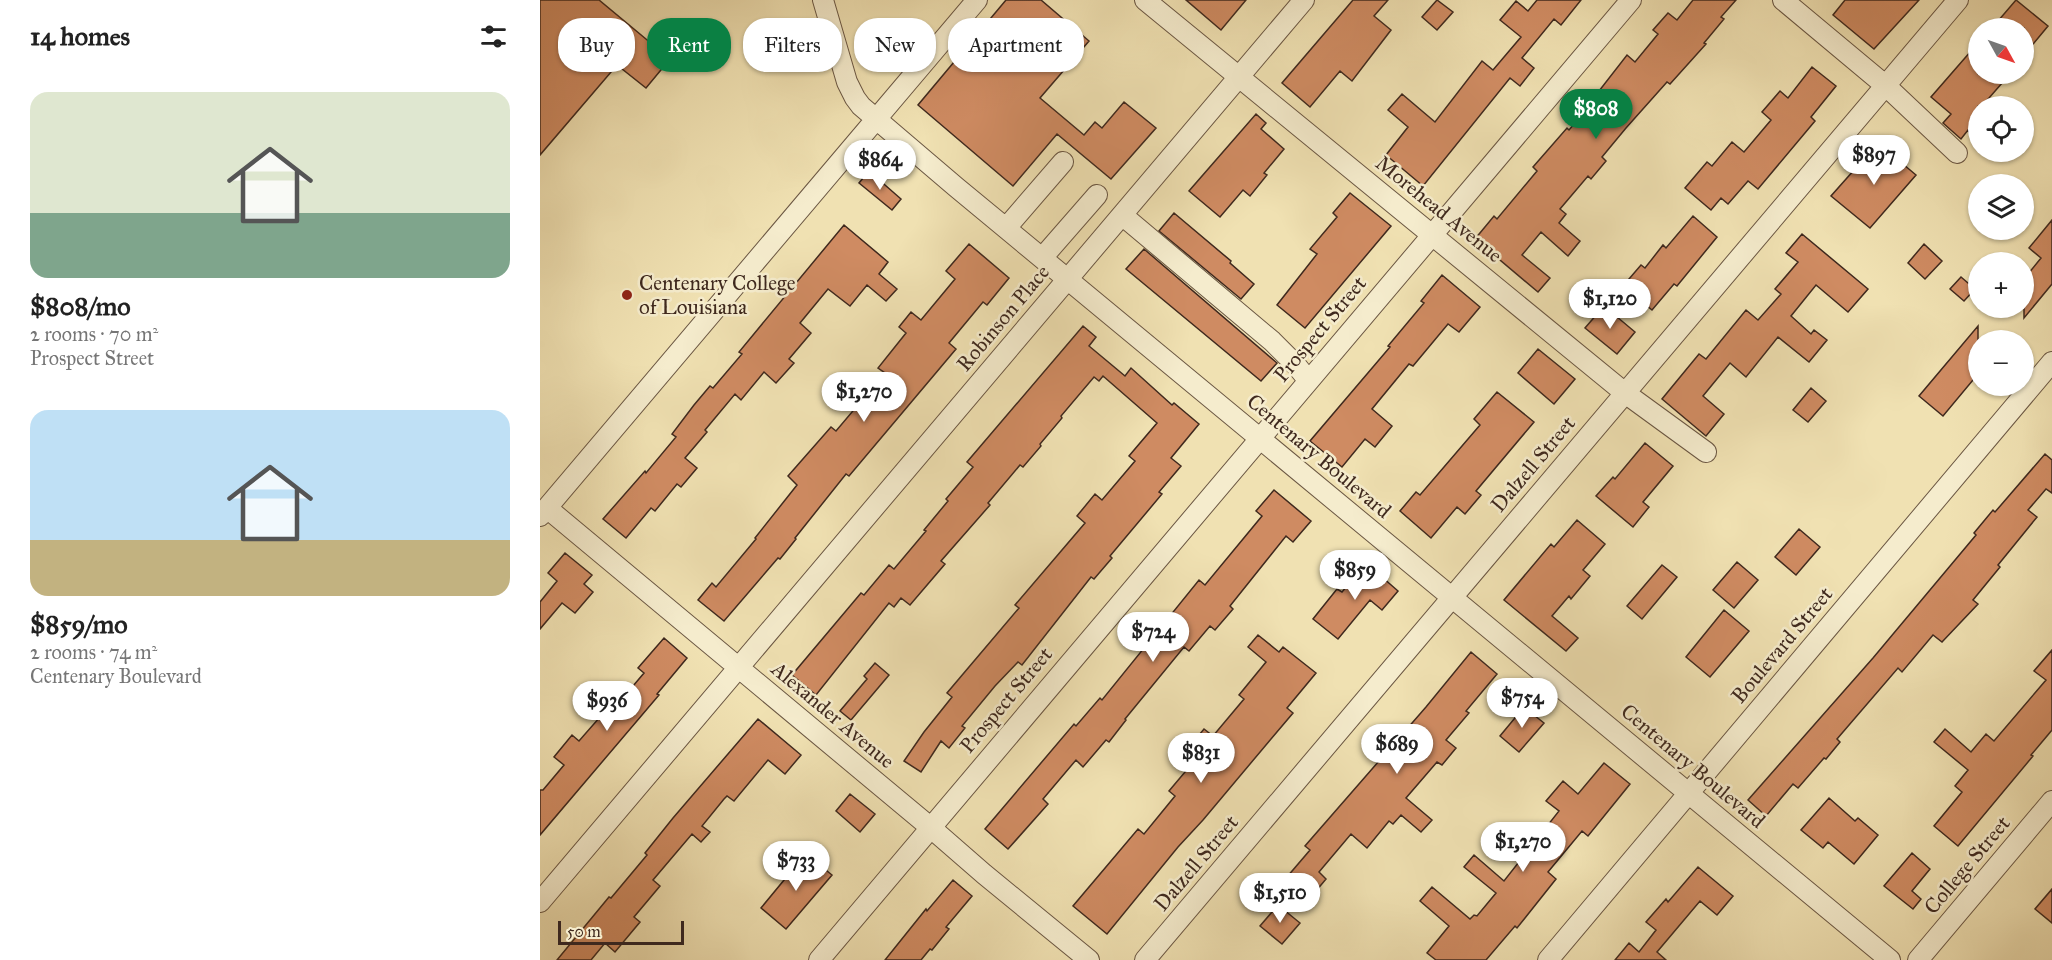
<!DOCTYPE html>
<html lang="en">
<head>
<meta charset="utf-8">
<style>
  :root { --surface:#fff; --page:#f6f6f6; --text:#222; --muted:#767676; --accent:#0b8043 }
  body { margin:0; font-family:"IM FELL Great Primer",serif; background:var(--page); color:var(--text); height:100vh; display:flex; flex-direction:column; font-size:22px; white-space:nowrap }
  * { box-sizing:border-box; margin:0 }
  p { font-size:20px; color:var(--muted) }
  .icon { flex:none; width:33px; height:33px; fill:none; stroke:currentColor; stroke-width:2; stroke-linecap:round; stroke-linejoin:round }
  .map { position:relative; flex:1; overflow:hidden }
  .details { display:flex; flex-direction:column; background:var(--surface); width:540px }
  .details>* { flex:none }
  .top-card { position:absolute; left:18px; top:18px; width:570px; height:54px; display:flex; gap:12px }
  .needle { width:39px; rotate:130deg }
  .fabs { position:absolute; left:1428px; top:18px; display:grid; gap:12px }
  .fabs a { display:grid; place-items:center; width:66px; height:66px; border-radius:50%; background:var(--surface); box-shadow:0 2px 4px #0004; font-size:30px }
  .scale { position:absolute; left:18px; bottom:15px; width:126px; box-sizing:border-box; padding-left:6px; border:3px solid #3f291e; border-top:0; font-size:16px; line-height:21px; white-space:nowrap; color:#3f291e; -webkit-text-stroke:4px #f5eccd; paint-order:stroke }
  .price { position:absolute; translate:-50% -51px; padding:0 14px; border-radius:21px; background:#fff; color:#222; font-size:20px; line-height:39px; filter:drop-shadow(0 2px 3px #0008) }
  .price::after { content:''; position:absolute; left:50%; top:36px; width:18px; height:14px; margin-left:-9px; background:inherit; clip-path:polygon(0 0,100% 0,50% 100%) }
  .price.active { background:var(--accent); color:#fff }
  ul { padding:0; list-style:none }
  li { display:grid; align-content:center; gap:12px; height:318px; padding:0 30px }
  li span { display:grid; place-items:center; height:186px; border-radius:18px; color:#555 }
  li>.icon { margin-inline-start:auto }
  span .icon { width:108px; height:108px; fill:#fffc; stroke-width:1 }
  li b { font-size:26px }
  h2 { display:flex; justify-content:space-between; align-items:center; height:72px; padding:0 30px; font-size:26px }
  .tag { padding:0 21px; border-radius:24px; background:var(--surface); box-shadow:0 2px 4px #0004; font-size:21px; line-height:54px }
  .tag.active { background:var(--accent); color:#fff }
  main { display:flex; flex:1; min-height:0 }
  .map>svg:first-child { display:block }
  .building { fill:#cf8b62; stroke:#3f291e; stroke-width:1.5 }
  .lines { fill:none; stroke-linecap:round; stroke-linejoin:round }
  .minor-casing { stroke:#6b5743; stroke-width:22 }
  .minor { stroke:#f5eccd; stroke-width:20 }
  .poi-dot { fill:#8f2418; stroke:#f5eccd; stroke-width:2 }
  .labels { text-anchor:middle; stroke-width:5; stroke-linejoin:round; paint-order:stroke }
  .street-label { font-size:21px; fill:#3f291e; stroke:#f5eccd }
  .poi-label { font-size:21px; fill:#3f291e; stroke:#f5eccd; text-anchor:start }
</style>
</head>
<body>
<main>
<section class="details">
<h2>14 homes<svg class="icon" aria-label="filters" viewBox="0 0 24 24"><path d="M4 7h16M4 17h16"/><circle cx="9" cy="7" r="2"/><circle cx="15" cy="17" r="2"/></svg></h2>
<ul>
<li><span style="background:linear-gradient(#dfe7d0 65%,#7fa58c 0)"><svg class="icon" aria-label="home" viewBox="0 0 24 24"><path d="M3 11l9-7 9 7M6 9v11h12V9"/></svg></span><div><b>$808/mo</b><p>2 rooms · 70 m²</p><p>Prospect Street</p></div></li>
<li><span style="background:linear-gradient(#bfe0f5 70%,#c2b280 0)"><svg class="icon" aria-label="home" viewBox="0 0 24 24"><path d="M3 11l9-7 9 7M6 9v11h12V9"/></svg></span><div><b>$859/mo</b><p>2 rooms · 74 m²</p><p>Centenary Boulevard</p></div></li>
</ul>
</section>
<div class="map">
<svg width="1512" height="960" viewBox="0 0 1512 960">
  <rect width="100%" height="100%" fill="#f0e1b2"/>
  <filter id="stains"><feTurbulence type="fractalNoise" baseFrequency=".00333" numOctaves="4"/><feColorMatrix values="0 0 0 0 .2 0 0 0 0 .09 0 0 0 0 .02 0 0 0 .5 -.17"/></filter>
  <radialGradient id="worn" r=".72"><stop offset=".6" stop-color="#630" stop-opacity="0"/><stop offset="1" stop-color="#630" stop-opacity=".3"/></radialGradient>
  <!-- building -->
  <path class="building" d="M0,0H59L130,59L106,88L77,65L0,155Z
    M466,0H501L549,41L500,98L544,135L555,122L562,128L584,102L616,128L571,179L517,134L473,186L378,105Z
    M646,0H706L681,30Z
    M813,0H848L834,16L851,30L812,81L800,71L770,107L742,83Z
    M897,0L913,12L897,30L882,17Z
    M997,0H1041L1021,25L1014,19L982,58L994,68L980,86L970,78L883,186L846,155L868,127L848,110L862,94L895,122L942,61L953,70L981,37L960,20L976,1L988,11Z
    M1153,0H1196L1181,17L1184,19L1164,43L1166,44L1130,84L1127,82L1086,128L1062,157L1066,161L1051,179L1048,176L1020,209L1026,214L1019,223L1040,241L1028,256L1001,232L982,255L1010,278L998,292L935,239L954,216L957,219L997,171L993,167L1027,128L1029,130L1054,101L1052,100L1087,55L1095,62L1118,34L1113,30L1128,13L1137,20Z
    M1305,0H1379L1334,49L1293,15Z
    M1476,0L1508,26L1484,55V28H1452Z
    M1438,43V74H1470L1442,106H1438V123L1430,133L1428,130L1421,139L1403,123L1411,114L1391,97Z
    M1272,67L1296,86L1271,117L1275,121L1218,189L1208,181L1188,204L1181,198L1171,210L1145,188L1167,162L1172,166L1192,142L1204,152L1231,120L1222,112L1240,91L1248,98Z
    M716,114L726,123L721,129L744,149L724,173L727,175L710,196L703,190L680,217L649,191Z
    M1338,143L1376,175L1330,228L1291,196Z
    M329,171L361,199L352,210L319,183Z
    M810,193L851,226L765,328L737,305L777,254L770,249L797,217L793,213Z
    M634,213L691,261L690,263L714,284L701,299L619,231Z
    M1153,216L1177,237L1137,286L1134,284L1112,310L1083,286L1101,265L1105,268L1123,245L1126,248Z
    M1512,220V284L1484,318V279L1501,258L1489,248Z
    M304,225L348,262L339,274L357,289L346,301L327,285L310,306L288,289L260,323L271,333L249,359L254,363L236,383L224,372L201,400L195,394L165,430L167,432L145,458L157,468L141,487L137,484L115,511L111,508L86,538L63,519L105,471L106,473L136,437L132,434L154,405L170,386L173,388L202,354L199,352Z
    M1262,234L1328,289L1308,312L1276,285L1251,316L1271,334L1274,330L1287,340L1269,362L1238,337L1206,377L1190,363L1163,396L1184,414L1166,436L1122,399L1159,354L1166,359L1206,310L1218,320L1241,294L1235,289L1258,262L1246,253Z
    M429,244L469,278L447,305L443,302L409,343L416,349L309,476L306,474L255,538L256,539L240,559L238,558L184,621L158,600L172,583L176,587L216,539L215,538L257,485L248,476L291,427L296,431L345,373L338,368L366,333L359,327L371,312L381,320L415,279L406,271Z
    M1384,244L1402,261L1385,279L1368,263Z
    M604,249L737,363L721,381L586,269Z
    M902,275L940,307L919,332L908,324L873,366L869,364L832,409L852,426L835,447L825,439L802,467L770,441L850,347L848,346L884,303L881,301Z
    M1421,277L1435,289L1424,301L1410,289Z
    M1064,306L1095,332L1077,354L1045,328Z
    M543,326L556,337L549,346L585,376L591,368L632,405L634,403L659,424L631,458L641,466L619,492L622,494L570,556L572,558L554,579L551,577L482,665L478,662L455,686L422,726L425,728L409,748L401,741L381,772L364,761L384,732L412,697L407,693L479,608L475,605L545,523L537,516L555,494L562,500L595,461L589,456L617,423L563,376L559,381L554,377L521,416L522,418L500,444L501,446L483,467L480,465L448,503L450,505L401,561L405,564L370,605L361,598L354,607L349,603L276,695L252,675L321,593L324,595L349,565L354,569L386,531L384,530L408,501L406,499L433,467L427,462Z
    M1438,326V374L1403,416L1379,396Z
    M998,349L1035,379L1014,404L978,373Z
    M1271,388L1286,401L1268,422L1253,410Z
    M957,392L994,422L936,491L941,495L925,514L917,507L891,538L860,511L876,492L880,495L940,425L934,419Z
    M1105,443L1133,466L1103,502L1109,507L1093,527L1056,496L1073,477L1075,479Z
    M1505,454L1512,460V493L1506,489L1488,510L1497,517L1458,565L1460,567L1433,600L1438,604L1402,642L1393,635L1362,672L1358,668L1297,739L1300,742L1286,759L1284,758L1258,788L1253,784L1226,816L1208,800L1333,658L1436,535L1434,533L1453,510L1455,512Z
    M734,490L771,521L753,542L746,536L690,606L693,609L675,630L670,626L649,651L644,647L585,719L586,720L569,742L566,740L543,767L536,760L503,799L508,804L468,849L445,829L534,724L536,726L560,698L562,700L659,580L665,585L722,516L716,511Z
    M1037,520L1065,544L1043,570L1050,576L1031,599L1029,596L1012,616L1038,638L1026,651L964,600L1011,544L1014,547Z
    M1259,529L1280,547L1256,575L1235,557Z
    M25,553L52,575L44,584L53,592L35,613L22,603L0,629V602L17,581L8,573Z
    M1197,562L1218,580L1194,608L1173,590Z
    M826,563L858,591L842,610L830,600L798,639L773,619L797,589L802,592Z
    M1122,565L1137,577L1102,619L1087,606Z
    M1184,610L1209,631L1170,677L1146,657Z
    M718,635L739,652L743,647L776,673L747,708L753,713L731,739L663,820L638,847L567,934L533,906L598,829L604,834L635,796L629,791L656,759L646,751L664,729L673,736L704,699L699,695L726,662L708,647Z
    M124,638L147,658L117,694L119,695L0,835V790H3L24,765L14,757L32,735L39,741L67,709L71,712L104,673L98,668Z
    M1512,650V730L1491,755L1493,756L1418,846L1394,826L1422,792L1415,786L1428,770L1394,742L1405,729L1431,752L1446,734L1454,741L1506,680L1494,671Z
    M931,652L957,674L926,711L929,713L906,740L916,748L902,765L897,762L866,798L892,820L881,832L861,815L853,824L849,821L827,848L811,834L779,872L786,879L771,897L747,877L770,850L765,846L886,707Z
    M335,663L349,675L311,720L300,711L327,679L324,676Z
    M984,707L1004,723L979,752L960,736Z
    M218,719L261,755L245,774L228,760L194,801L187,796L184,799L162,826L170,832L161,842L152,834L113,880L120,886L94,917L100,922L75,952L65,943L51,960H17L69,897L71,898L107,855L105,853L133,818Z
    M1064,763L1090,784L1048,836L1042,831L1008,872L1016,879L977,928L975,926L946,960H896L887,953L909,926L880,901L892,887L930,919L934,915L937,916L956,893L924,867L934,855L964,881L1019,811L1006,801L1023,781L1038,794Z
    M310,794L335,814L320,832L296,811Z
    M1289,798L1315,821L1318,818L1338,835L1314,864L1288,842L1283,848L1261,830Z
    M1372,853L1390,869L1372,891L1381,899L1373,909L1344,886Z
    M271,858L292,875L246,929L221,908L249,874L244,870L253,860L263,868Z
    M1158,867L1193,896L1177,915L1160,901L1117,952L1126,960H1075L1089,943L1099,952L1116,930L1106,922L1126,899L1128,902Z
    M413,880L432,896L406,927L409,929L392,950L390,949L381,960H345L386,909L387,911Z
    M1512,889V923L1495,909Z
    M738,905L760,923L742,944L720,926Z"/>
  <g class="lines">
    <defs>
      <path id="minor" d="M283,0L307,82L315,98L321,106L416,187L1350,960
        M605,0L1085,393L1166,452
        M1243,0L1346,86L1417,153
        M582,215L732,341L756,365L768,380
        M466,228L523,162
        M502,258L557,195
        M7,508L390,827L444,874L549,960
        M0,516L437,0
        M0,902L764,0
        M279,960L1091,0
        M605,960L1418,0
        M1008,960L1512,362
        M1378,960L1512,801"/>
    </defs>
    <!-- minor casing -->
    <use href="#minor" class="minor-casing"/>
    <!-- minor -->
    <use href="#minor" class="minor"/>
  </g>
  <!-- markers -->
  <circle class="poi-dot" cx="87" cy="295" r="6"/>
  <g class="labels">
    <!-- street labels -->
    <g class="street-label">
      <text transform="translate(899 209) rotate(39)" y="7">Morehead Avenue</text>
      <text transform="translate(463 318) rotate(-50)" y="7">Robinson Place</text>
      <text transform="translate(780 329) rotate(-50)" y="7">Prospect Street</text>
      <text transform="translate(779 456) rotate(40)" y="7">Centenary Boulevard</text>
      <text transform="translate(993 464) rotate(-50)" y="7">Dalzell Street</text>
      <text transform="translate(1242 645) rotate(-50)" y="7">Boulevard Street</text>
      <text transform="translate(466 700) rotate(-50)" y="7">Prospect Street</text>
      <text transform="translate(293 715) rotate(40)" y="7">Alexander Avenue</text>
      <text transform="translate(1153 766) rotate(40)" y="7">Centenary Boulevard</text>
      <text transform="translate(656 863) rotate(-50)" y="7">Dalzell Street</text>
      <text transform="translate(1427 865) rotate(-50)" y="7">College Street</text>
    </g>
    <!-- poi labels -->
    <g class="poi-label">
      <text x="99" y="290">Centenary College<tspan x="99" dy="24">of Louisiana</tspan></text>
    </g>
  </g>
  <rect width="100%" height="100%" filter="url(#stains)"/>
  <rect width="100%" height="100%" fill="url(#worn)"/>
</svg>
<div class="fabs">
<a><svg class="needle" viewBox="-14 -14 28 28"><path d="M0-13l5 13h-10z" fill="#e53935"/><path d="M0 13l5-13h-10z" fill="#767676"/></svg></a>
<a><svg class="icon" aria-label="locate" viewBox="0 0 24 24"><circle cx="12" cy="12" r="6"/><path d="M12 2v4M12 18v4M2 12h4M18 12h4"/></svg></a>
<a><svg class="icon" aria-label="layers" viewBox="0 0 24 24"><path d="M12 4l9 5-9 5-9-5zM3 14l9 5 9-5"/></svg></a>
<a>+</a>
<a>−</a>
</div>
<div class="scale">50 m</div>
<b class="price active" style="left:1056px;top:140px">$808</b>
<b class="price" style="left:1334px;top:186px">$897</b>
<b class="price" style="left:340px;top:191px">$864</b>
<b class="price" style="left:1070px;top:330px">$1,120</b>
<b class="price" style="left:324px;top:423px">$1,270</b>
<b class="price" style="left:815px;top:601px">$859</b>
<b class="price" style="left:613px;top:663px">$724</b>
<b class="price" style="left:982px;top:729px">$754</b>
<b class="price" style="left:67px;top:732px">$936</b>
<b class="price" style="left:857px;top:775px">$689</b>
<b class="price" style="left:661px;top:784px">$831</b>
<b class="price" style="left:983px;top:873px">$1,270</b>
<b class="price" style="left:256px;top:892px">$733</b>
<b class="price" style="left:740px;top:924px">$1,510</b>
<div class="top-card">
<a class="tag">Buy</a>
<a class="tag active">Rent</a>
<a class="tag">Filters</a>
<a class="tag">New</a>
<a class="tag">Apartment</a>
</div>
</div>
</main>
</body>
</html>
